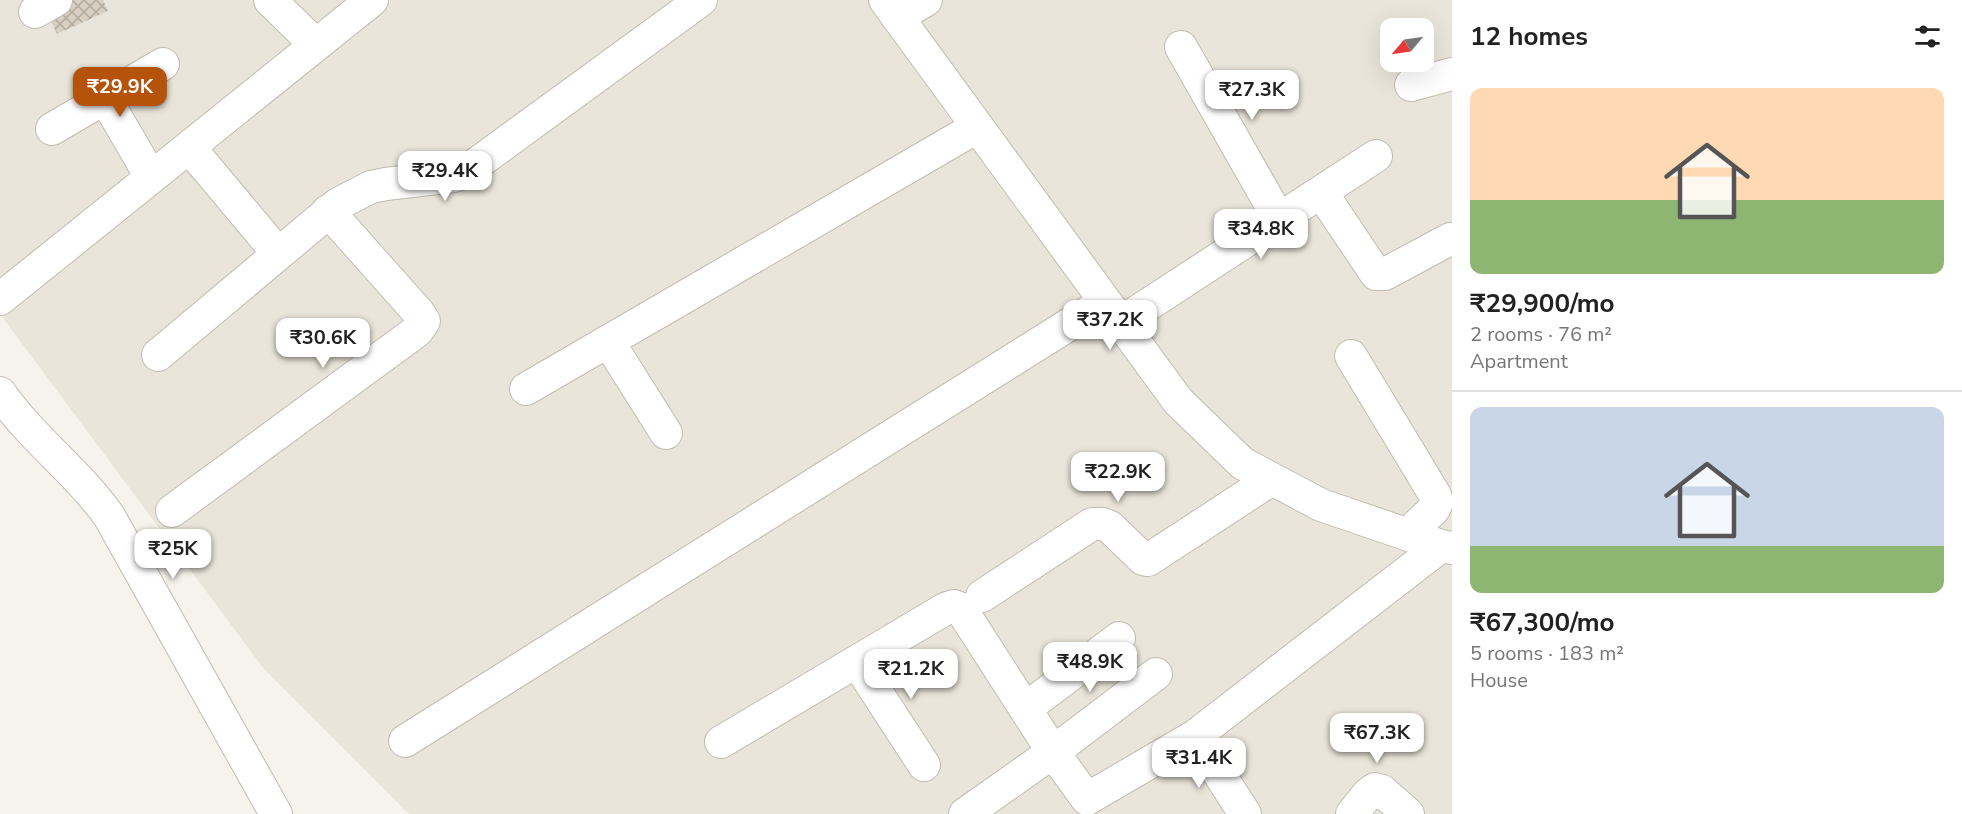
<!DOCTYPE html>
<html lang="en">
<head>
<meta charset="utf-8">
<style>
  :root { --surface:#fff; --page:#f2f2f2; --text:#222; --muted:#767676; --line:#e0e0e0; --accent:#b45309 }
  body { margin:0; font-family:"Nunito Sans",sans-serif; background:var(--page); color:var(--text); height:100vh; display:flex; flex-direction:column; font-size:22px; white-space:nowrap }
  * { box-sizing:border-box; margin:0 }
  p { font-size:20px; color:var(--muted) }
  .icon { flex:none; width:33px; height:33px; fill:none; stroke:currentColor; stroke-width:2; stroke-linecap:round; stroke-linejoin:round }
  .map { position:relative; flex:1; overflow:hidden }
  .sheet { display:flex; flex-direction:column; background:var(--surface); width:510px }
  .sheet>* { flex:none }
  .needle { width:39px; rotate:241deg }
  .fabs { position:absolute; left:1380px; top:18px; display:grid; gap:12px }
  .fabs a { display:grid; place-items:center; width:54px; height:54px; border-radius:12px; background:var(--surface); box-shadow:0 6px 24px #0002; font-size:30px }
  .price { position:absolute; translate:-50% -51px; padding:0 14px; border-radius:12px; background:#fff; color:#222; font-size:20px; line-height:39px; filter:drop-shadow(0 2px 3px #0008) }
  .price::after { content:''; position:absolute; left:50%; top:36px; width:18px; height:14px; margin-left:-9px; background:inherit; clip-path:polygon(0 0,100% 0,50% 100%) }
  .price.on { background:var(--accent); color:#fff }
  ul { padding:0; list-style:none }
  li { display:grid; align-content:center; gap:12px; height:318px; padding:0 18px }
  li+li { border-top:2px solid var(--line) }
  li span { display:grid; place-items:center; height:186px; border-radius:12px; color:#555 }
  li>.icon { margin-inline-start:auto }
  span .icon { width:108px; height:108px; fill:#fffc; stroke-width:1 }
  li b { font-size:26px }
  h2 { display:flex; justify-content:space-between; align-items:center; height:72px; padding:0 18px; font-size:26px }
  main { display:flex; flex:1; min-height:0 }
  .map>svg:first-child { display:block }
  .residential { fill:#eae5da; fill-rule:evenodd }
  .building { fill:url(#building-cross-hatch) }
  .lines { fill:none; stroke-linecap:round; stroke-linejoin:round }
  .minor-casing { stroke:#c2bbae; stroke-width:34 }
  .minor { stroke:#fff; stroke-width:32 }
</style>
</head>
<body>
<main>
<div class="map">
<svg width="1452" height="814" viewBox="0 0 1452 814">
  <defs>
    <pattern id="building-cross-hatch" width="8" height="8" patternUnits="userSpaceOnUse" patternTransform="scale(1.5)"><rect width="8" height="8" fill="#d8cfc1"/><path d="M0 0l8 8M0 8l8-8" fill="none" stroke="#b1aa9e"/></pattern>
  </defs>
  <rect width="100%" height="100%" fill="#f6f3ec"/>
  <!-- residential -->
  <path class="residential" d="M0,0H1452V814H409L264,669L0,314ZM1390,28H1424V62H1390Z"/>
  <!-- building -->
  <path class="building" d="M71,0H103L108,11L57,34L47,12Z"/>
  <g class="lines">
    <defs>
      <path id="minor" d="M270,0L316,45
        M885,0L1178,401L1242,463L1321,505L1441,546L1452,548
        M35,12L56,0
        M897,17L926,0
        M1181,47L1279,219
        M1411,85L1452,74
        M105,98L151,177
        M52,129L163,64
        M189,147L271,245
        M1321,192L1376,274H1385L1450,239
        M0,299L372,0
        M1120,323L1376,156
        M608,341L666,433
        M158,355L338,204L371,187L386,184L454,176L464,173L701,0
        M1351,356L1435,495L1437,502L1434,509L1408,534
        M526,389L977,127
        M0,393C32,439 77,471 109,516L276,814
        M172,511L417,331L424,321L418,312L328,211
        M982,596L1092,524H1103L1110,527L1143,559L1148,560L1272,479
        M857,662L924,765
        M1025,709L1119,638
        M1195,736L1245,814
        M405,741L1105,302
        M721,742L945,609L954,606L961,609L1053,752L1087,799L1195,736L1441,546
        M965,814L1053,752L1156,674
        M1352,814L1368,794L1375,789L1382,791L1408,814"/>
    </defs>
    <!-- minor casing -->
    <use href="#minor" class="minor-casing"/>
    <!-- minor -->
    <use href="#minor" class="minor"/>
  </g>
</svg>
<div class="fabs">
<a><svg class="needle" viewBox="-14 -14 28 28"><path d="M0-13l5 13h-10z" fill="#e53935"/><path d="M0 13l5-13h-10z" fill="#767676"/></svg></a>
</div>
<b class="price on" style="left:120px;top:118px">₹29.9K</b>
<b class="price" style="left:1252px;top:121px">₹27.3K</b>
<b class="price" style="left:445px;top:202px">₹29.4K</b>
<b class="price" style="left:1261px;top:260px">₹34.8K</b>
<b class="price" style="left:1110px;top:351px">₹37.2K</b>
<b class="price" style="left:323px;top:369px">₹30.6K</b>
<b class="price" style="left:1118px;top:503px">₹22.9K</b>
<b class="price" style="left:173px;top:580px">₹25K</b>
<b class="price" style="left:1090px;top:693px">₹48.9K</b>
<b class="price" style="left:911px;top:700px">₹21.2K</b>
<b class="price" style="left:1377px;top:764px">₹67.3K</b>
<b class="price" style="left:1199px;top:789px">₹31.4K</b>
</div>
<section class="sheet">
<h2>12 homes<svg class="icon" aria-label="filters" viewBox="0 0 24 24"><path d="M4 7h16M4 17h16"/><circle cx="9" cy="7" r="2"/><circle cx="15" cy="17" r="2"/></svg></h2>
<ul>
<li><span style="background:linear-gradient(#ffd9b3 60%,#8fb573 0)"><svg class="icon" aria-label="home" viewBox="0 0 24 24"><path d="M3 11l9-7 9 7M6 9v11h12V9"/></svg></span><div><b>₹29,900/mo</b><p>2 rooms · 76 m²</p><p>Apartment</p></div></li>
<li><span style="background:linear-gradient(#c9d6e8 75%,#8fb573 0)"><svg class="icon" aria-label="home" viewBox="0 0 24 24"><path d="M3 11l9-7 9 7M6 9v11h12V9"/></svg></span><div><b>₹67,300/mo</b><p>5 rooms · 183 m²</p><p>House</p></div></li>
</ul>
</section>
</main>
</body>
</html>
